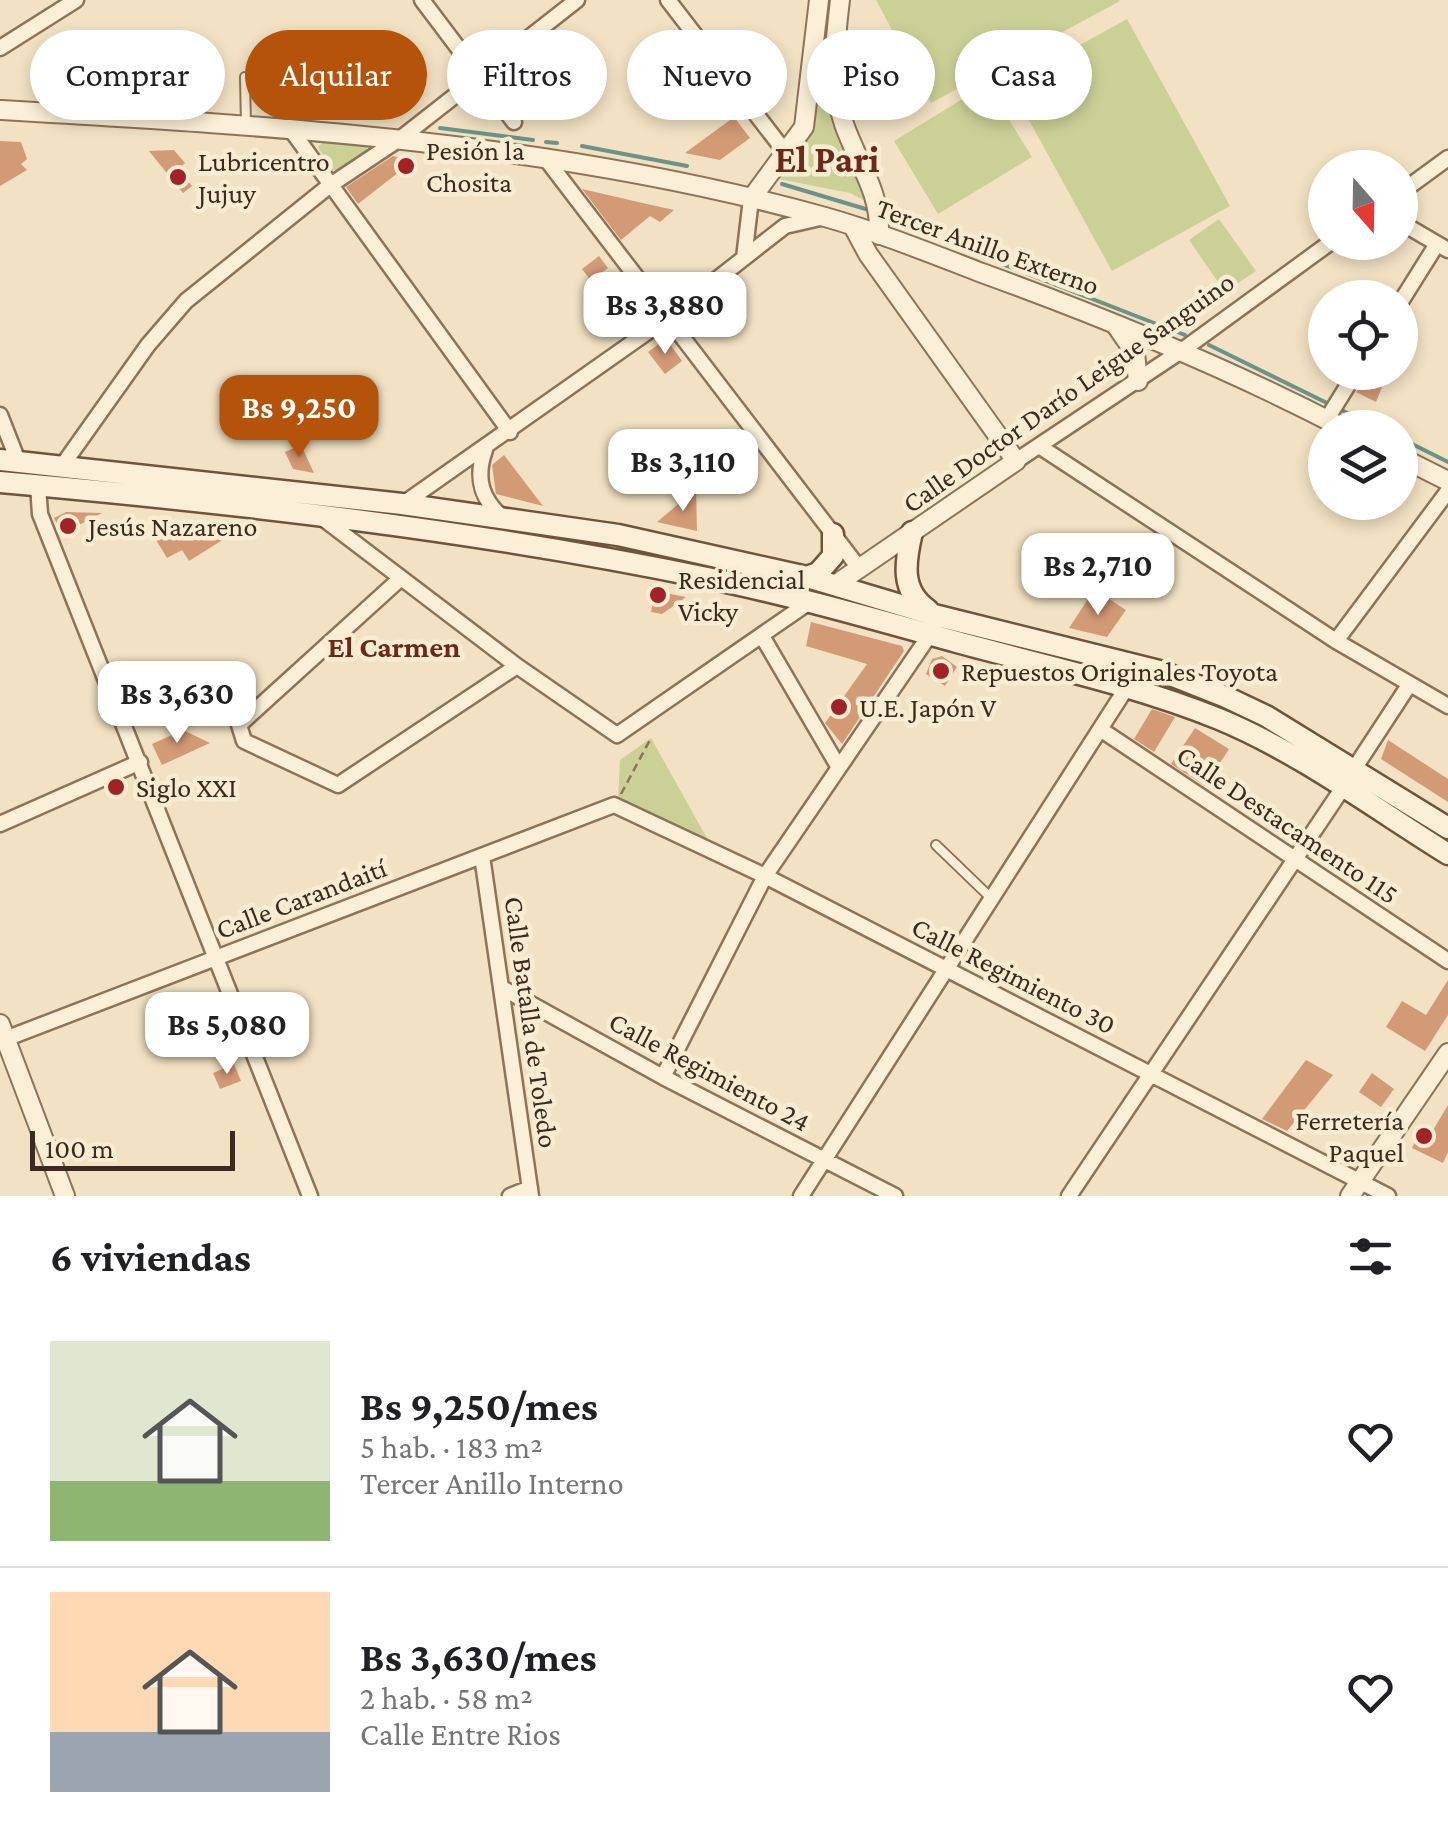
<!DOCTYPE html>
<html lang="es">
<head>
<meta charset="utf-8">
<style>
  :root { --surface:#fff; --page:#f6f6f6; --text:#202124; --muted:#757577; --line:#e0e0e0; --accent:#b45309 }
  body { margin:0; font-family:"Crimson Pro",serif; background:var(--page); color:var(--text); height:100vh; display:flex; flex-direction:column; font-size:38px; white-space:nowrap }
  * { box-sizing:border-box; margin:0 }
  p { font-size:32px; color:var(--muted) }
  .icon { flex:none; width:55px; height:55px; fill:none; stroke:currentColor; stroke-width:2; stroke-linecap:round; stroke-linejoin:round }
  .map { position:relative; height:1196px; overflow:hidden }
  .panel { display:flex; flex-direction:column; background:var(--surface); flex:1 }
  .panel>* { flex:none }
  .hud { position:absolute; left:30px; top:30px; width:1390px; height:90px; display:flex; gap:20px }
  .needle { width:65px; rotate:160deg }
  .fabs { position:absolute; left:1308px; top:150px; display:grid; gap:20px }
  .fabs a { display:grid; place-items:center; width:110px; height:110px; border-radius:50%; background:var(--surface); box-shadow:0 5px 15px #0003; font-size:50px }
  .scale { position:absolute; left:30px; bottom:25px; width:205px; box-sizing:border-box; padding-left:10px; border:5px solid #3c2b1d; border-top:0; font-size:28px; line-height:35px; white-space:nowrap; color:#3c2b1d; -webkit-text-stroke:8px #f8edd3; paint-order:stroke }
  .price { position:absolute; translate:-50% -85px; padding:0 22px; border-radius:20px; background:#fff; color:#222; font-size:32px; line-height:65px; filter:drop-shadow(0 2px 5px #0008) }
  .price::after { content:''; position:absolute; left:50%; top:60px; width:30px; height:22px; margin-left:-15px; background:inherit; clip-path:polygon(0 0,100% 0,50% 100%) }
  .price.current { background:var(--accent); color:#fff }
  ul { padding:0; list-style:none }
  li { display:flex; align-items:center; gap:30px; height:250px; padding:0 50px }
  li+li { border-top:2px solid var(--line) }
  li span { display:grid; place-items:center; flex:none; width:280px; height:200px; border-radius:0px; color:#555 }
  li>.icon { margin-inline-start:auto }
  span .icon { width:120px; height:120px; fill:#fffc; stroke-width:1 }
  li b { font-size:42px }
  h2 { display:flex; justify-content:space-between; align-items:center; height:120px; padding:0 50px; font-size:42px }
  .tag { padding:0 35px; border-radius:45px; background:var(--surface); box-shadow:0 5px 15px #0003; font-size:35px; line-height:90px }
  .tag.current { background:var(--accent); color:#fff }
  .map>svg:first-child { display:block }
  .green { fill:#cbd196 }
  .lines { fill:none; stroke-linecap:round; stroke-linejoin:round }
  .stream { stroke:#6b9388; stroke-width:4 }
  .building { fill:#d39a76 }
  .service-casing { stroke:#8d7358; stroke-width:12 }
  .minor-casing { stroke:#8d7358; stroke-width:19 }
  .tertiary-casing { stroke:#8d7358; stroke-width:22 }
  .secondary-casing { stroke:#6f543b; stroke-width:25 }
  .path { stroke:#8d7358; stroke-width:2.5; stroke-dasharray:8 5; stroke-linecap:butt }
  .service { stroke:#fbf0d7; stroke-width:8 }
  .minor { stroke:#fbf0d7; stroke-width:14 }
  .tertiary { stroke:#fbf0d7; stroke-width:18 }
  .secondary { stroke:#fbf0d7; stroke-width:20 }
  .poi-dot { fill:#a12327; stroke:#f8edd3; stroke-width:4 }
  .labels { text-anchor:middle; stroke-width:9; stroke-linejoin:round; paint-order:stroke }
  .poi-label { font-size:28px; fill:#3c2b1d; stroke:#f8edd3; text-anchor:start }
  .street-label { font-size:28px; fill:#3c2b1d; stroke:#f8edd3 }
  .neighbourhood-label { font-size:30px; font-weight:bold; fill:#6c2819; stroke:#f8edd3 }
  .district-label { font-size:38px; font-weight:bold; fill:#6c2819; stroke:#f8edd3 }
</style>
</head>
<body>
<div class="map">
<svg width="1448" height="1196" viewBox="0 0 1448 1196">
  <rect width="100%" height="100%" fill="#f2e2c3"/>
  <!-- green -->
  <path class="green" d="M876,0H1119L1120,1L931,103Z
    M1127,19L1230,206L1112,271L1009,84Z
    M824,78H830L869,203L850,193L779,179L805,144Z
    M987,84L1032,157L938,214L894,141Z
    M328,137L369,141L364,156L342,171L332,170L318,147Z
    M1219,219L1256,271L1225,292L1189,240Z
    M651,738L708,840L618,799L620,760Z"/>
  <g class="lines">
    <!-- stream -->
    <path class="stream" d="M440,128L533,140
      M546,142L557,143
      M582,146L687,166
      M782,184L869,210
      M899,224L1185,335
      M1209,345L1378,428
      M1400,438L1448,462"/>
  </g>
  <!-- building -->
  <path class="building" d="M299,66L306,76L274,98L267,88Z
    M365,68L390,103L323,99L349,79Z
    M734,117L750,138L720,160L685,153Z
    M0,141L21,142L27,159L21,164L27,170L0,186Z
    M174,150L185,163L178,169L192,186L183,193L149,151Z
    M393,156L413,161L358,204L346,187Z
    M582,189L647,204L674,210L660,222L650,216L621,240Z
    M599,256L608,268L591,281L582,269Z
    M660,343L670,344L682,361L665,374L648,352Z
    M1364,380L1382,387L1376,402L1356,392Z
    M301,445L314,473L293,469L285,452Z
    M504,455L543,506L496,494L492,465Z
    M696,489L697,531L657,522Z
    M66,512L102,513L62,534L54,518Z
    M166,520L222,525L229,536L189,561L182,550L167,558L150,530Z
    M655,591L686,597L662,614L651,612Z
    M1088,599L1104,606L1109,599L1126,610L1107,637L1069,628Z
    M811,622L902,646L904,651L842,744L825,723L867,664L806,646Z
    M942,656L957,667L945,686L926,674L932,659Z
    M1152,709L1175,717L1154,752L1134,739Z
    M1195,728L1229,749L1205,786L1171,764Z
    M183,730L210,743L162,765L152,744Z
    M1388,740L1448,779V802L1381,759Z
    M1448,980V1015L1425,1051L1386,1027L1402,1001L1426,1015Z
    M1306,1060L1333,1075L1287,1131L1262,1119Z
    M234,1064L241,1081L220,1089L213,1073Z
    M1372,1073L1394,1089L1381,1107L1359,1092Z
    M1448,1105V1152L1443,1163L1412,1148L1422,1128L1432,1132Z"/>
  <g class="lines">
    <defs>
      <path id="service" d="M245,77L246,125
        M936,845L991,898"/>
      <path id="minor" d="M422,0L514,122
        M668,0L786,153
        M0,48L76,0
        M289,127L510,432
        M546,159L859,568
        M1400,193L1448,158
        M1400,222L1448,250
        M744,258L751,199
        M1400,303L1437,244
        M0,415L18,461
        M1327,419L1356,372
        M1039,446L1336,641L1448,706
        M485,450C475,478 481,499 503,518
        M1016,461L1184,349L1331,242
        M62,466L148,345L186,301L329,186L401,138L577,0
        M38,485L40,514L310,1196
        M403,504L666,319L785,226L820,218
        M321,517L517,666L617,735L808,603
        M401,578L239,725L244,741L338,785L517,666
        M762,636L838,766
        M1336,641L1448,491
        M1100,729L1448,961
        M1354,769L1409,685
        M0,824L140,762
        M482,856L531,1196
        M504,989L663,1077L895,1196
        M0,1041L614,805L765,876L1388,1196
        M663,1077L765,876L931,633
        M510,1196L530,1188
        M801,1196L1127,687
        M1069,1196L1342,789"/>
      <path id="tertiary" d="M840,0C835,42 830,83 844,124C858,164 881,192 879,235
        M0,110C277,126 556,142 825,217C878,232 930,253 982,273C1106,318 1226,367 1343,428
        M751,199L804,127L819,0
        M1115,324L1135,353L1138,381
        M1400,457L1448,481
        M835,585L1016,461L868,254L853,226
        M0,1024L65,1196
        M1350,1196L1448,1053"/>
      <path id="secondary" d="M0,460L402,504L618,535L807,577L934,615L1163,672L1226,697L1266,716L1448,828
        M0,482C236,503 475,530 707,578C791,595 874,619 957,642C1045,666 1135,685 1219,719C1299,752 1374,808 1448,854
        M912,532C905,562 900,591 928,610
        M807,577L818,573L833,556V534"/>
    </defs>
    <!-- service casing -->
    <use href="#service" class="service-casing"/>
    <!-- minor casing -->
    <use href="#minor" class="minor-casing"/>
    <!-- tertiary casing -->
    <use href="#tertiary" class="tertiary-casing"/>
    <!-- secondary casing -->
    <use href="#secondary" class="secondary-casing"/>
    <!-- path -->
    <path class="path" d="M621,794L651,738"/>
    <!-- service -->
    <use href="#service" class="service"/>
    <!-- minor -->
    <use href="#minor" class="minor"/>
    <!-- tertiary -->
    <use href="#tertiary" class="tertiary"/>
    <!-- secondary -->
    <use href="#secondary" class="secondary"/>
  </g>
  <!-- markers -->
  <g class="poi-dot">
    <circle cx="406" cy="166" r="10"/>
    <circle cx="178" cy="177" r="10"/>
    <circle cx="68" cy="526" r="10"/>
    <circle cx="658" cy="595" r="10"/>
    <circle cx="941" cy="671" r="10"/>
    <circle cx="839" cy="707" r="10"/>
    <circle cx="116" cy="787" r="10"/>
    <circle cx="1424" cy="1136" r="10"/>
  </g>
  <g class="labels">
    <!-- poi labels -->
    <g class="poi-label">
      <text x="426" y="160">Pesión la<tspan x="426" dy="32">Chosita</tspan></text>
      <text x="198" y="171">Lubricentro<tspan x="198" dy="32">Jujuy</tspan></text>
      <text x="88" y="536">Jesús Nazareno</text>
      <text x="678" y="589">Residencial<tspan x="678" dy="32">Vicky</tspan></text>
      <text x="961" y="681">Repuestos Originales Toyota</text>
      <text x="859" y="717">U.E. Japón V</text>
      <text x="136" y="797">Siglo XXI</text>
      <text x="1404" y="1130" text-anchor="end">Ferretería<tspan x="1404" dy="32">Paquel</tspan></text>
    </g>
    <!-- street labels -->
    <g class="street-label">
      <text transform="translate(988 246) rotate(20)" y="10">Tercer Anillo Externo</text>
      <text transform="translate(1068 392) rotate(-35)" y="10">Calle Doctor Darío Leigue Sanguino</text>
      <text transform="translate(1288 824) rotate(34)" y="10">Calle Destacamento 115</text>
      <text transform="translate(301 898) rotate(-21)" y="10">Calle Carandaití</text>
      <text transform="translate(1014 975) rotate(27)" y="10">Calle Regimiento 30</text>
      <text transform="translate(532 1022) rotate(82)" y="10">Calle Batalla de Toledo</text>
      <text transform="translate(710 1071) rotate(28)" y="10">Calle Regimiento 24</text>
    </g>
    <!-- neighbourhood labels -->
    <g class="neighbourhood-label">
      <text x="394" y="657">El Carmen</text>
    </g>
    <!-- district labels -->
    <g class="district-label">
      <text x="827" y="172">El Pari</text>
    </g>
  </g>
</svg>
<div class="fabs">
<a><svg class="needle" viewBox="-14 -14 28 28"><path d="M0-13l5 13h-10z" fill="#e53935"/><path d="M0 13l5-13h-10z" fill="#757577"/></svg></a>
<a><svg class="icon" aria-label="locate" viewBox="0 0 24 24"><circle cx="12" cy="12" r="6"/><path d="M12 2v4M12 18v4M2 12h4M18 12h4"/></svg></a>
<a><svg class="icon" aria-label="layers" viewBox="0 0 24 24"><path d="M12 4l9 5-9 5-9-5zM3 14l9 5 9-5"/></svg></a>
</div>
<div class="scale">100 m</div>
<b class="price" style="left:665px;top:357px">Bs 3,880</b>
<b class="price current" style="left:299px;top:460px">Bs 9,250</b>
<b class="price" style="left:683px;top:514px">Bs 3,110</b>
<b class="price" style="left:1098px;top:618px">Bs 2,710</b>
<b class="price" style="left:177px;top:746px">Bs 3,630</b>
<b class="price" style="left:227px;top:1077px">Bs 5,080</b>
<div class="hud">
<a class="tag">Comprar</a>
<a class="tag current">Alquilar</a>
<a class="tag">Filtros</a>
<a class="tag">Nuevo</a>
<a class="tag">Piso</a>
<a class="tag">Casa</a>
</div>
</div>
<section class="panel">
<h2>6 viviendas<svg class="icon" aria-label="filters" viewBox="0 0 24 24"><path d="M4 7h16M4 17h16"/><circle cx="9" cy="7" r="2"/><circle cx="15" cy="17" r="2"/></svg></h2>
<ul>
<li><span style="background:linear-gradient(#dfe7d0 70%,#8fb573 0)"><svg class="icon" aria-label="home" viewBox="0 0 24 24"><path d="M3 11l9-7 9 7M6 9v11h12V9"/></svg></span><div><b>Bs 9,250/mes</b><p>5 hab. · 183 m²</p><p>Tercer Anillo Interno</p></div><svg class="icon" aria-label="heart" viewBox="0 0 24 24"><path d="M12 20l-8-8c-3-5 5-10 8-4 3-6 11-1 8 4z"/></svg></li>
<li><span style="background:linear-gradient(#ffd9b3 70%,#9aa5b1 0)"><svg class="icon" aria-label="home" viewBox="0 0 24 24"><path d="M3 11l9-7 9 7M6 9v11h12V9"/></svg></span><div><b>Bs 3,630/mes</b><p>2 hab. · 58 m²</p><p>Calle Entre Rios</p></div><svg class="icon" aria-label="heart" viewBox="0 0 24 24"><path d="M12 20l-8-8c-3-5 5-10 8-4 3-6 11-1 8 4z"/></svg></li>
</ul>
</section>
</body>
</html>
